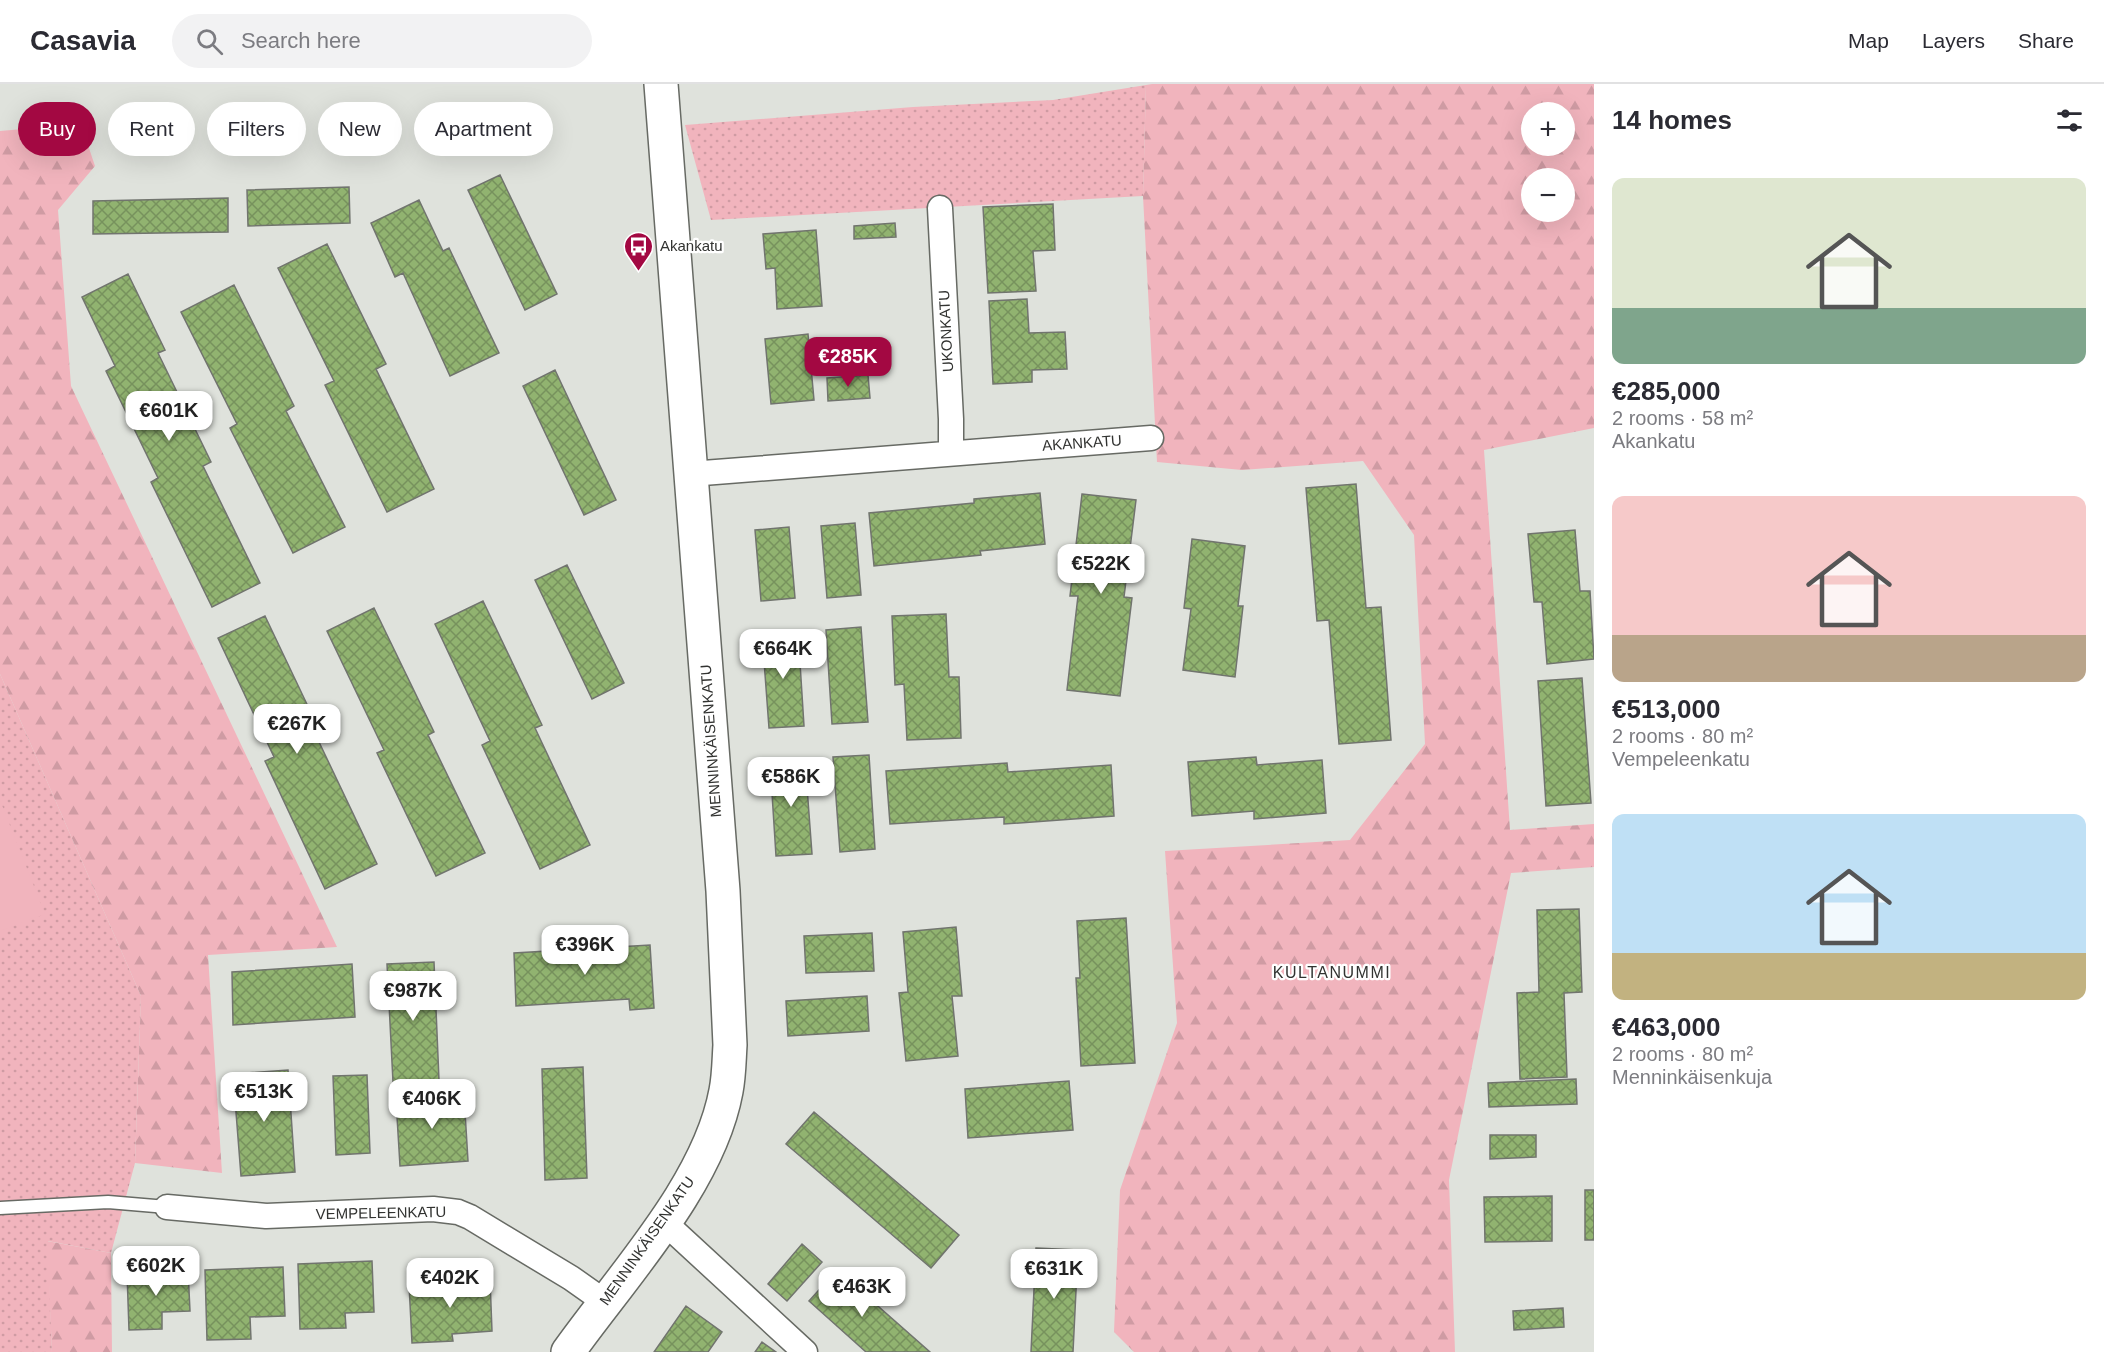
<!DOCTYPE html>
<html lang="en">
<head>
<meta charset="utf-8">
<style>
  :root { --surface:#fff; --page:#f2f2f3; --text:#2b2b33; --muted:#7c7c81; --line:#e1e1e2; --accent:#a30842 }
  body { margin:0; font-family:Helvetica,sans-serif; background:var(--page); color:var(--text); height:100vh; display:flex; flex-direction:column; font-size:22px; white-space:nowrap }
  * { box-sizing:border-box; margin:0 }
  p { font-size:20px; color:var(--muted) }
  .icon { flex:none; width:33px; height:33px; fill:none; stroke:currentColor; stroke-width:2; stroke-linecap:round; stroke-linejoin:round }
  .map { position:relative; flex:1; overflow:hidden }
  .details { display:flex; flex-direction:column; background:var(--surface); width:510px }
  .details>* { flex:none }
  .top-card { position:absolute; left:18px; top:18px; width:570px; height:54px; display:flex; gap:12px }
  .buttons { position:absolute; left:1521px; top:18px; display:grid; gap:12px }
  .buttons a { display:grid; place-items:center; width:54px; height:54px; border-radius:50%; background:var(--surface); box-shadow:0 6px 24px #0002; font-size:30px }
  .price { position:absolute; translate:-50% -51px; padding:0 14px; border-radius:12px; background:#fff; color:#222; font-size:20px; line-height:39px; filter:drop-shadow(0 2px 3px #0008) }
  .price::after { content:''; position:absolute; left:50%; top:36px; width:18px; height:14px; margin-left:-9px; background:inherit; clip-path:polygon(0 0,100% 0,50% 100%) }
  .price.active { background:var(--accent); color:#fff }
  ul { padding:0; list-style:none }
  li { display:grid; align-content:center; gap:12px; height:318px; padding:0 18px }
  li span { display:grid; place-items:center; height:186px; border-radius:12px; color:#555 }
  li>.icon { margin-inline-start:auto }
  span .icon { width:108px; height:108px; fill:#fffc; stroke-width:1 }
  li b { font-size:26px }
  h2 { display:flex; justify-content:space-between; align-items:center; height:72px; padding:0 18px; font-size:26px }
  .tag { padding:0 21px; border-radius:27px; background:var(--surface); box-shadow:0 6px 24px #0002; font-size:21px; line-height:54px }
  .tag.active { background:var(--accent); color:#fff }
  header { display:flex; align-items:center; gap:36px; box-sizing:border-box; height:84px; padding:0 30px; background:var(--surface); border-bottom:2px solid var(--line) }
  header strong { font-size:28px }
  nav { display:flex; gap:33px; margin-inline-start:auto; font-size:21px }
  .search { width:420px; height:54px; background:var(--page); display:flex; align-items:center; gap:15px; box-sizing:border-box; padding:0 21px; border-radius:33px; color:var(--muted); font-size:22px }
  main { display:flex; flex:1; min-height:0 }
  .map>svg:first-child { display:block }
  .grass { fill:url(#grass-dots) }
  .forest { fill:url(#forest-firs); fill-rule:evenodd }
  .pitch { fill:#f1b4bd }
  .building { fill:url(#building-cross-hatch); stroke:#71746e; stroke-width:1.5 }
  .lines { fill:none; stroke-linecap:round; stroke-linejoin:round }
  .lane-casing { stroke:#676a64; stroke-width:15 }
  .street-casing { stroke:#676a64; stroke-width:27 }
  .secondary-casing { stroke:#676a64; stroke-width:36 }
  .lane { stroke:#fff; stroke-width:12 }
  .street { stroke:#fff; stroke-width:24 }
  .secondary { stroke:#fff; stroke-width:33 }
  .labels { text-anchor:middle; stroke-width:4.5; stroke-linejoin:round; paint-order:stroke }
  .poi-label { font-size:15px; fill:#323331; stroke:#fff; text-anchor:start }
  .street-label { font-size:15px; fill:#323331; stroke:#fff }
  .neighbourhood-label { font-size:16px; letter-spacing:1.5px; fill:#323331; stroke:#fff }
</style>
</head>
<body>
<header>
<strong>Casavia</strong>
<div class="search"><svg class="icon" aria-label="search" viewBox="0 0 24 24"><circle cx="10" cy="10" r="6"/><path d="M15 15l6 6"/></svg>Search here</div>
<nav><a>Map</a><a>Layers</a><a>Share</a></nav>
</header>
<main>
<div class="map">
<svg width="1594" height="1268" viewBox="0 0 1594 1268">
  <defs>
    <pattern id="grass-dots" width="8" height="8" patternUnits="userSpaceOnUse" patternTransform="scale(1.5)"><rect width="8" height="8" fill="#f1b4bd"/><path d="M2 2h.1M6 6h.1" fill="none" stroke="#cf9ba3" stroke-width="1.8" stroke-linecap="round"/></pattern>
    <pattern id="forest-firs" width="22" height="20" patternUnits="userSpaceOnUse" patternTransform="scale(1.5)"><rect width="22" height="20" fill="#f1b4bd"/><path d="M5 1l3.5 6h-7zM16 11l3.5 6h-7z" fill="#cf9ba3"/></pattern>
    <pattern id="building-cross-hatch" width="8" height="8" patternUnits="userSpaceOnUse" patternTransform="scale(1.5)"><rect width="8" height="8" fill="#91b370"/><path d="M0 0l8 8M0 8l8-8" fill="none" stroke="#77925d"/></pattern>
  </defs>
  <rect width="100%" height="100%" fill="#dfe2dc"/>
  <!-- grass -->
  <path class="grass" d="M1146,1L1143,112L711,136L685,41L913,23L1053,16Z
    M0,590L141,912L135,1079L111,1169L48,1157L52,1268H0Z"/>
  <!-- forest -->
  <path class="forest" d="M1152,0H1594V344L1484,366L1510,746L1594,740V783L1511,789L1449,1096L1455,1268H1134L1114,1248L1120,1106L1177,939L1165,767L1350,756L1425,660L1414,451L1363,377L1242,386L1157,378L1143,112L1146,1ZM1532,28H1564V62H1532ZM1532,94H1564V128H1532Z
    M81,40L95,82L58,126L71,302L337,863L208,871L222,1089L135,1079L141,912L0,590V47Z
    M47,1157L111,1169L112,1268H52Z"/>
  <!-- pitch -->
  <path class="pitch" d="M0,716L45,830L0,847Z"/>
  <!-- building -->
  <path class="building" d="M500,91L557,210L525,226L468,106Z
    M349,103L350,139L248,142L247,106Z
    M228,114V148L93,150V117Z
    M419,116L443,167L449,164L499,269L450,292L403,189L395,193L371,139Z
    M1053,120L1055,166L1033,167L1036,207L988,209L983,123Z
    M895,139L896,153L854,155V142Z
    M816,146L822,222L777,225L775,184L766,185L763,150Z
    M327,160L386,280L376,285L434,405L387,428L325,301L334,297L278,184Z
    M128,190L165,266L158,269L211,378L203,382L260,499L212,523L151,398L158,394L106,287L115,282L82,213Z
    M234,201L294,322L286,327L345,443L293,469L230,344L237,340L181,228Z
    M1027,215L1029,249L1065,248L1067,285L1032,286V298L993,300L989,217Z
    M808,250L814,316L771,320L765,255Z
    M555,286L616,416L584,431L523,302Z
    M868,291L870,314L828,317L827,294Z
    M1356,400L1366,524L1381,523L1391,656L1339,660L1329,536L1317,537L1306,404Z
    M1040,409L1045,460L980,467L981,471L874,482L869,429L974,419V415Z
    M1082,410L1136,416L1124,513L1132,514L1120,612L1067,606L1078,512H1070Z
    M855,439L861,511L827,514L821,442Z
    M789,443L795,514L761,517L755,446Z
    M1575,446L1580,507H1590L1594,575L1547,580L1542,518H1534L1528,450Z
    M1192,455L1245,462L1238,522H1243L1235,593L1183,586L1191,525L1184,524Z
    M567,481L624,599L592,615L535,496Z
    M483,517L542,641L535,644L590,761L540,785L482,661L490,657L435,540Z
    M374,524L434,648L428,651L485,769L436,792L377,669L384,666L327,547Z
    M946,530L949,593H959L961,654L907,656L904,600L895,601L892,532Z
    M265,532L324,656L319,658L377,780L325,805L265,677L274,673L218,554Z
    M861,543L868,638L832,640L826,546Z
    M798,547L804,642L769,644L762,550Z
    M1582,594L1591,719L1546,722L1538,597Z
    M869,671L875,765L840,768L833,673Z
    M1256,673L1257,681L1322,676L1326,729L1254,735V727L1192,732L1188,678Z
    M805,676L812,770L776,772L770,678Z
    M1007,679L1008,688L1111,681L1114,732L1004,740V733L890,740L886,687Z
    M1579,825L1582,908L1564,909L1567,993L1520,995L1517,909L1539,908L1537,826Z
    M1126,834L1135,979L1081,982L1076,894H1080L1077,837Z
    M956,843L962,912H952L958,972L906,977L899,909L908,908L903,848Z
    M872,849L874,887L806,889L804,852Z
    M650,861L654,924L630,926L629,915L516,922L514,869Z
    M434,878L439,996L393,998L387,880Z
    M352,880L355,933L233,941L232,888Z
    M867,912L869,947L788,952L786,917Z
    M583,983L587,1094L545,1096L542,985Z
    M288,986L295,1088L241,1092L233,990Z
    M367,991L370,1069L336,1071L333,992Z
    M1576,995L1577,1020L1489,1023L1488,999Z
    M1069,997L1073,1046L968,1054L965,1005Z
    M464,1011L468,1077L400,1082L396,1016Z
    M814,1028L959,1151L931,1184L786,1060Z
    M1490,1051H1536V1073L1490,1075Z
    M1585,1106H1594V1156H1585Z
    M1552,1112V1157L1485,1158L1484,1113Z
    M802,1160L822,1178L787,1217L768,1200Z
    M1036,1164L1078,1166L1073,1268H1031Z
    M372,1177L374,1228L345,1229L346,1244L300,1245L298,1180Z
    M283,1183L285,1232L250,1233L251,1255L207,1256L205,1186Z
    M188,1186L190,1227L162,1228V1245L129,1246L127,1189Z
    M837,1186L930,1268H866L809,1217Z
    M475,1190V1196L490,1195L492,1247L452,1250L453,1257L412,1259L409,1200L456,1197V1191Z
    M686,1222L722,1248L708,1268H654Z
    M1563,1224L1564,1243L1514,1246L1513,1227Z
    M762,1258L776,1268H755Z"/>
  <g class="lines">
    <defs>
      <path id="lane" d="M0,1124L108,1118L167,1123"/>
      <path id="street" d="M940,124L951,335V369
        M690,390L1151,354
        M167,1123L266,1132L433,1125L458,1128L470,1133L571,1194L605,1218
        M664,1138L805,1268"/>
      <path id="secondary" d="M568,1268C622,1192 709,1100 726,1007C729,992 729,976 730,961L723,807L661,0"/>
    </defs>
    <!-- lane casing -->
    <use href="#lane" class="lane-casing"/>
    <!-- street casing -->
    <use href="#street" class="street-casing"/>
    <!-- secondary casing -->
    <use href="#secondary" class="secondary-casing"/>
    <!-- lane -->
    <use href="#lane" class="lane"/>
    <!-- street -->
    <use href="#street" class="street"/>
    <!-- secondary -->
    <use href="#secondary" class="secondary"/>
  </g>
  <!-- icons -->
  <defs>
    <symbol id="bus-pin" viewBox="-11 -11 22 30"><path d="M0 17L-7.5 6A9.5 9.5 0 1 1 7.5 6Z" fill="#a30842" stroke="#fff"/><path d="M-5-6H5V4H4V6H2V4H-2V6H-4V4H-5ZM-3.5-4V0h7V-4ZM-3.5 1.2v1.5H-2V1.2ZM2 1.2v1.5H3.5V1.2Z" fill="#fff"/></symbol>
  </defs>
  <g fill-rule="evenodd">
    <use href="#bus-pin" x="622" y="146" width="33" height="45"/>
  </g>
  <g class="labels">
    <!-- poi labels -->
    <g class="poi-label">
      <text x="660" y="167">Akankatu</text>
    </g>
    <!-- street labels -->
    <g class="street-label">
      <text transform="translate(946 247) rotate(-93)" y="5">UKONKATU</text>
      <text transform="translate(1082 359) rotate(-4)" y="5">AKANKATU</text>
      <text transform="translate(711 657) rotate(-94)" y="5">MENNINKÄISENKATU</text>
      <text transform="translate(381 1129) rotate(-1)" y="5">VEMPELEENKATU</text>
      <text transform="translate(647 1157) rotate(-55)" y="5">MENNINKÄISENKATU</text>
    </g>
    <!-- neighbourhood labels -->
    <g class="neighbourhood-label">
      <text x="1332" y="894">KULTANUMMI</text>
    </g>
  </g>
</svg>
<div class="buttons">
<a>+</a>
<a>−</a>
</div>
<b class="price active" style="left:848px;top:304px">€285K</b>
<b class="price" style="left:169px;top:358px">€601K</b>
<b class="price" style="left:1101px;top:511px">€522K</b>
<b class="price" style="left:783px;top:596px">€664K</b>
<b class="price" style="left:297px;top:671px">€267K</b>
<b class="price" style="left:791px;top:724px">€586K</b>
<b class="price" style="left:585px;top:892px">€396K</b>
<b class="price" style="left:413px;top:938px">€987K</b>
<b class="price" style="left:264px;top:1039px">€513K</b>
<b class="price" style="left:432px;top:1046px">€406K</b>
<b class="price" style="left:156px;top:1213px">€602K</b>
<b class="price" style="left:1054px;top:1216px">€631K</b>
<b class="price" style="left:450px;top:1225px">€402K</b>
<b class="price" style="left:862px;top:1234px">€463K</b>
<div class="top-card">
<a class="tag active">Buy</a>
<a class="tag">Rent</a>
<a class="tag">Filters</a>
<a class="tag">New</a>
<a class="tag">Apartment</a>
</div>
</div>
<section class="details">
<h2>14 homes<svg class="icon" aria-label="filters" viewBox="0 0 24 24"><path d="M4 7h16M4 17h16"/><circle cx="9" cy="7" r="2"/><circle cx="15" cy="17" r="2"/></svg></h2>
<ul>
<li><span style="background:linear-gradient(#dfe7d0 70%,#7fa58c 0)"><svg class="icon" aria-label="home" viewBox="0 0 24 24"><path d="M3 11l9-7 9 7M6 9v11h12V9"/></svg></span><div><b>€285,000</b><p>2 rooms · 58 m²</p><p>Akankatu</p></div></li>
<li><span style="background:linear-gradient(#f6c9c9 75%,#b9a48a 0)"><svg class="icon" aria-label="home" viewBox="0 0 24 24"><path d="M3 11l9-7 9 7M6 9v11h12V9"/></svg></span><div><b>€513,000</b><p>2 rooms · 80 m²</p><p>Vempeleenkatu</p></div></li>
<li><span style="background:linear-gradient(#bfe0f5 75%,#c2b280 0)"><svg class="icon" aria-label="home" viewBox="0 0 24 24"><path d="M3 11l9-7 9 7M6 9v11h12V9"/></svg></span><div><b>€463,000</b><p>2 rooms · 80 m²</p><p>Menninkäisenkuja</p></div></li>
</ul>
</section>
</main>
</body>
</html>
